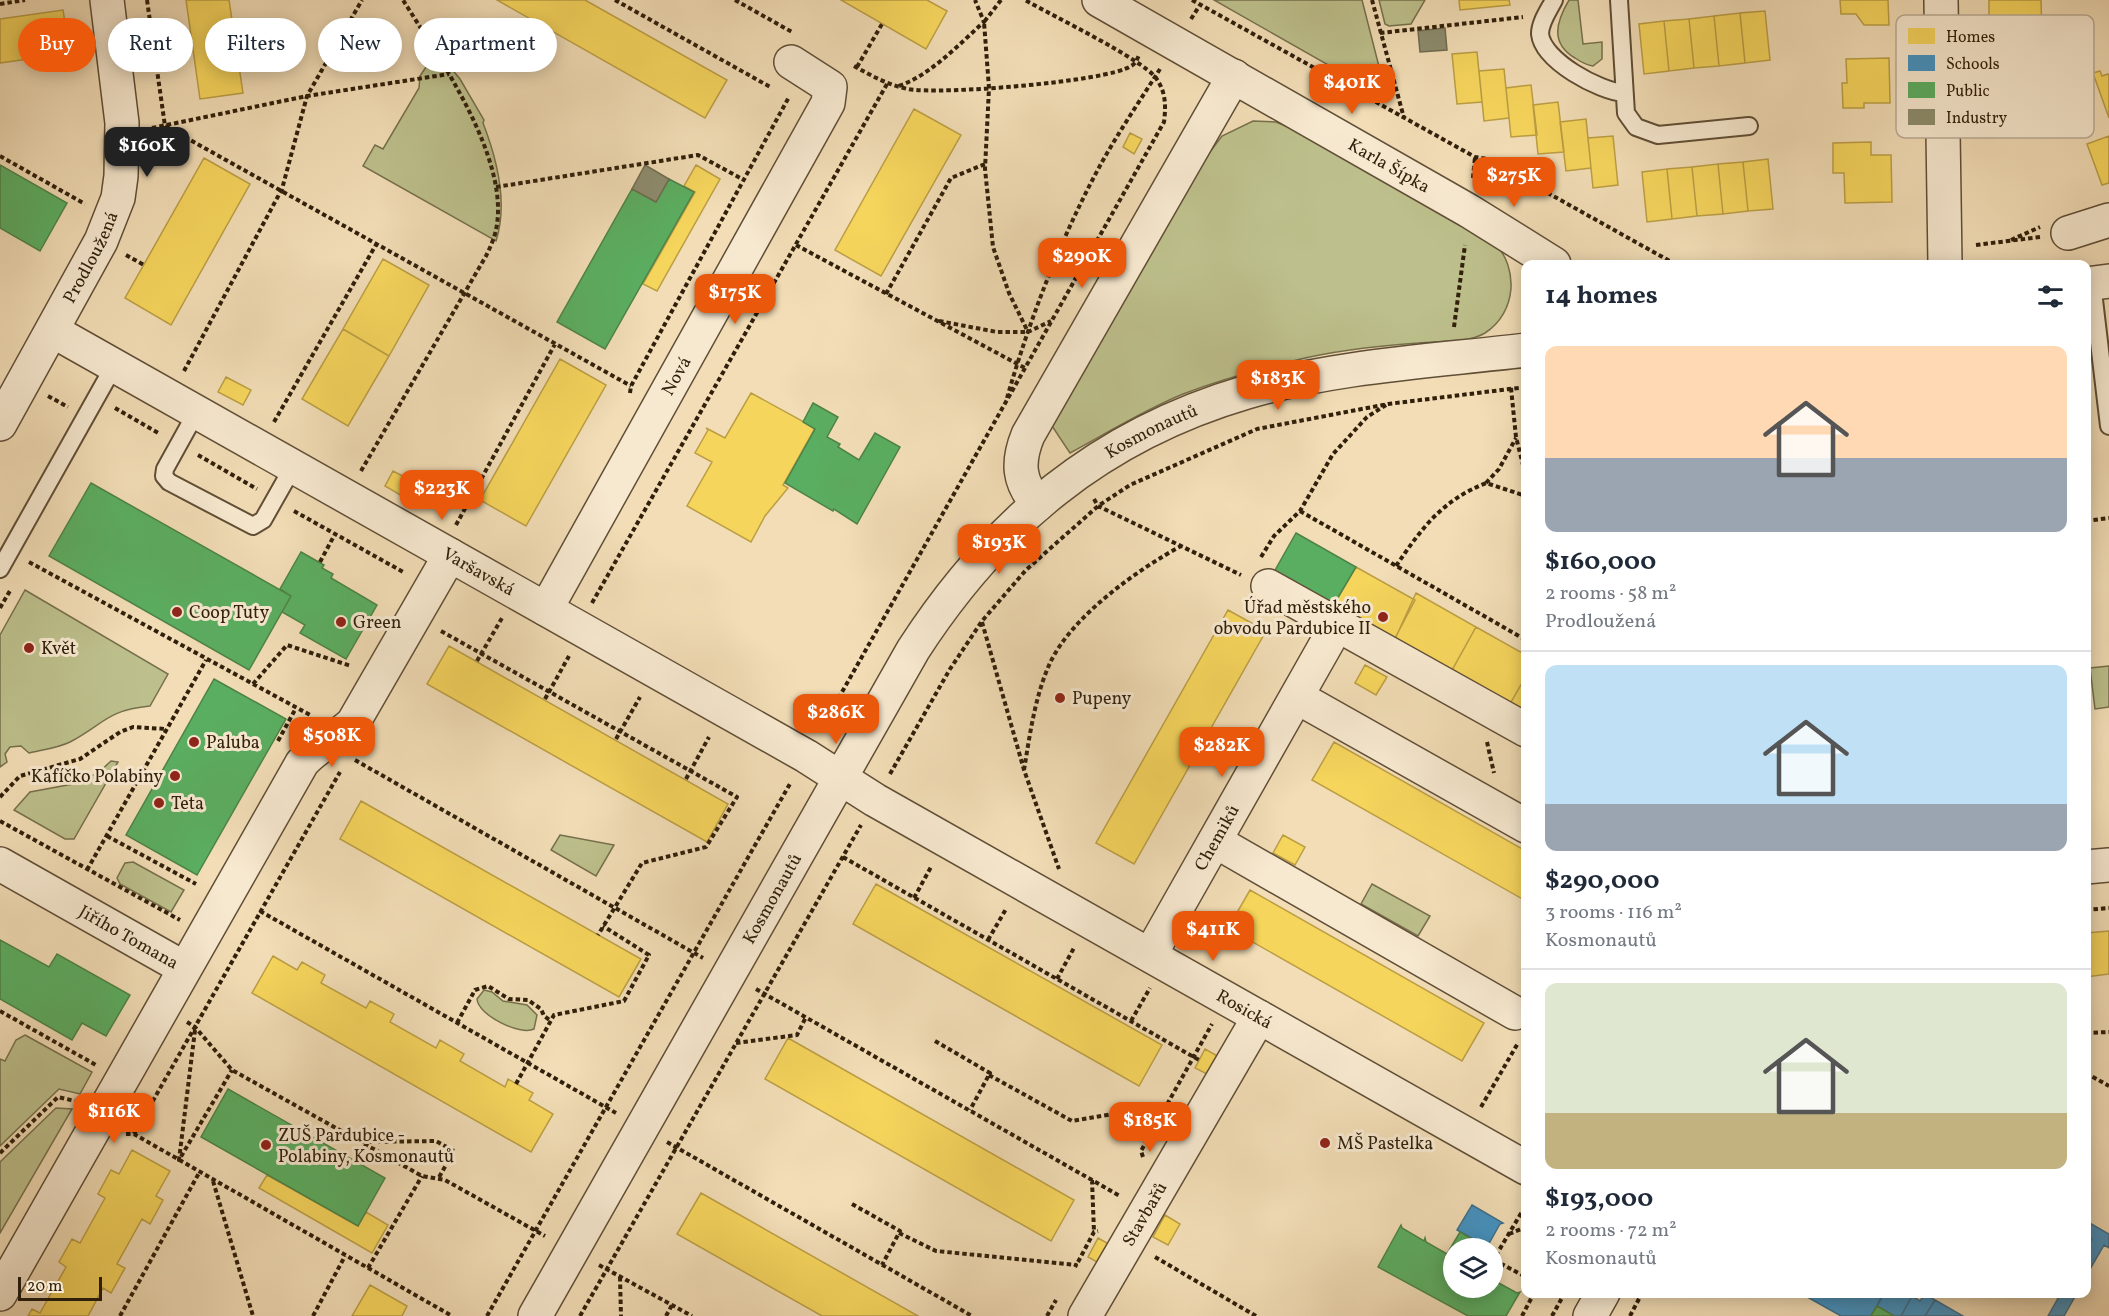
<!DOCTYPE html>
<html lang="en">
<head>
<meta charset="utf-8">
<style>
  :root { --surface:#fff; --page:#f2f2f3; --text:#1f2937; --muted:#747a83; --line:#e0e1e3; --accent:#ea580c }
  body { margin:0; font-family:Vollkorn,serif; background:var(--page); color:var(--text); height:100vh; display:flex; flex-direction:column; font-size:22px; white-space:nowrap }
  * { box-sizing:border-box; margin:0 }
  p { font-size:20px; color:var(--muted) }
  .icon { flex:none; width:33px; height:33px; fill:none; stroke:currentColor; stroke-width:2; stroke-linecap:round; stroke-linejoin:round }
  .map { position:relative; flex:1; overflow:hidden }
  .side { position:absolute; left:1521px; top:260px; width:570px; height:1038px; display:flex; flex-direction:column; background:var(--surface); border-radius:12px; box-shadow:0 3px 15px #0003 }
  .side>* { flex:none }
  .hud { position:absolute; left:18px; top:18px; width:570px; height:54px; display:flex; gap:12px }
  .controls { position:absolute; left:1443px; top:1238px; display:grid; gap:12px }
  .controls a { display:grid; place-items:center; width:60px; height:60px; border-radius:50%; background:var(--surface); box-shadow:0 3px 15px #0003; font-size:30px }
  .scale { position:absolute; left:18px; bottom:15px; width:84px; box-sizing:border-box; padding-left:6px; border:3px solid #301f0b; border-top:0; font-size:16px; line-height:21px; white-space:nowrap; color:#301f0b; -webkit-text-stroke:4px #f7e9d0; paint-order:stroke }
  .price { position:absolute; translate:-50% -51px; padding:0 14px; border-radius:12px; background:var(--accent); color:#fff; font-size:20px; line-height:39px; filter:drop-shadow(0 2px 3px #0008) }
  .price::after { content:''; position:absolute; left:50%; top:36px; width:18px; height:14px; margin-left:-9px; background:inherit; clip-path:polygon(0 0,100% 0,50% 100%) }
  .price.active { background:#222; color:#fff }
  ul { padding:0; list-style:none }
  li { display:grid; align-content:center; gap:12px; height:318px; padding:0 24px }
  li+li { border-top:2px solid var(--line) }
  li span { display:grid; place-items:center; height:186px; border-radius:12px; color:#555 }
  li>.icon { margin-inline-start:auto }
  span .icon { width:108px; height:108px; fill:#fffc; stroke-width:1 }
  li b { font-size:26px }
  h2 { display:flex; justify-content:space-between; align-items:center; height:72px; padding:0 24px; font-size:26px }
  .tag { padding:0 21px; border-radius:27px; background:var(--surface); box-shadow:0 3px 15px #0003; font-size:21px; line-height:54px }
  .tag.active { background:var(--accent); color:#fff }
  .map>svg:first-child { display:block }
  .green { fill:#bdc08c; stroke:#76704c; stroke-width:1.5 }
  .homes { fill:#f6d55c; stroke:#bb9e44; stroke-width:1.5 }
  .schools { fill:#4393c3; stroke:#3d708c; stroke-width:1.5 }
  .public { fill:#5aae61; stroke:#4d8347; stroke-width:1.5 }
  .industry { fill:#8c8c6e; stroke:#706b50; stroke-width:1.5 }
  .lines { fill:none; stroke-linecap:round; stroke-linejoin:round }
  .service-casing { stroke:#604e36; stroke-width:20 }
  .minor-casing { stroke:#604e36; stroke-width:36 }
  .path { stroke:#301f0b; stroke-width:4; stroke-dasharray:4.5 3; stroke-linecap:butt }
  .service { stroke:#f7e9d0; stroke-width:16 }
  .minor { stroke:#f7e9d0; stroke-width:33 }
  .poi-dot { fill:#8f2418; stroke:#f7e9d0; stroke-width:2 }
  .labels { text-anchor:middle; stroke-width:6; stroke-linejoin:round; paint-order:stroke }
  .street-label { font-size:18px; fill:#301f0b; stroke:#f7e9d0 }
  .poi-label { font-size:18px; fill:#301f0b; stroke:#f7e9d0; text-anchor:start }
  .key { fill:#f7e9d0; stroke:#bbac95; stroke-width:1.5 }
  .key-label { font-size:16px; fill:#301f0b }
</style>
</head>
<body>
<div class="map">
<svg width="2109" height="1316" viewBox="0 0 2109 1316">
  <rect width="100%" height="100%" fill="#f2ddb6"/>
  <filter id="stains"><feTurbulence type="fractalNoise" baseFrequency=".00333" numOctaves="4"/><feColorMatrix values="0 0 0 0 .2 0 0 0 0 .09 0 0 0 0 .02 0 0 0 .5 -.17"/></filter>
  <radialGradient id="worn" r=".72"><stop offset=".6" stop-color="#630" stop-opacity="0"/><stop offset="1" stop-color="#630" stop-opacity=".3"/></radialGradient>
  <!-- green -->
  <path class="green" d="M1214,0H1362L1386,94L1381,95Z
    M1379,0H1425L1411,24L1389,26L1385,24Z
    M1569,0H1578L1583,44L1602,42V59L1593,66C1586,65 1581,62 1575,58C1550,43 1556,22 1569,0Z
    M446,62L460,79L484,120L483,123C497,159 508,204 496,241L363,166L375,145L383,149L419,88L420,76L428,64Z
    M1253,121L1276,122L1298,131L1494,242C1519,268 1517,312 1485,333C1469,343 1438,341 1418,343C1378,346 1336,350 1297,360C1259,369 1219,380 1183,394C1144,410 1107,433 1070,453L1052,426L1200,165L1222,136Z
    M25,590L168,674L150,706C107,710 104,724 70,742C58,748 42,750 29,753L21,746L10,747L5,754L7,762L0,767V635Z
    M2109,666V707L2095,709L2090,668Z
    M111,761L118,762L74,839H65L14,810L30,792L73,784L98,773Z
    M560,835L614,845L596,876L551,850Z
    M133,862L184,890L171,912L120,884L117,878L125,863Z
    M1372,884L1430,916L1418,936L1361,904Z
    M484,990L492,992L503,1001L527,1005L537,1015L534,1029C520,1036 478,1015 477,999Z
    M25,1035L92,1072L80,1094L59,1089L0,1146V1059L5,1061L16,1040Z
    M56,1108L72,1109L0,1233V1162Z"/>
  <!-- homes -->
  <path class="homes" d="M186,0H229L243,93L200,99Z
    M497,0H585L727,80L705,118Z
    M841,0H927L947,11L926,49Z
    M1459,0H1509L1510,5L1460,10Z
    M1840,0H1888L1889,25H1864L1856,14H1841Z
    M1989,0H2041L2042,34L1989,35Z
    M63,10L70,53L0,63V19Z
    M1765,11L1770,60L1745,63L1740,13Z
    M1740,13L1745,63L1719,66L1714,16Z
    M1714,16L1719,66L1694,68L1689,19Z
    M1689,19L1694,68L1669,71L1664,21Z
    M1664,21L1669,71L1644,74L1639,24Z
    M1477,52L1482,102L1457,104L1452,54Z
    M1889,58L1890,103H1864V108H1843L1842,83H1847L1846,59Z
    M1504,69L1509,118L1484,121L1479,71Z
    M2100,71L2102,76L2108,74L2109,76V118L2093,73Z
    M1531,85L1537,135L1511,137L1506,88Z
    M1558,102L1564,152L1538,154L1533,105Z
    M914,109L961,135L881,276L835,250Z
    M1586,119L1591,168L1566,171L1560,122Z
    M1130,133L1142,139L1134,154L1123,147Z
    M1613,136L1618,185L1593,188L1588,138Z
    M2109,136V183L2102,185L2087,144Z
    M1871,142V155H1891L1892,202L1845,203L1844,173H1833V143Z
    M204,158L250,184L171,325L125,298Z
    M1768,159L1773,209L1748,211L1743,162Z
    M1743,162L1748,211L1723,214L1718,164Z
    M1718,164L1723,214L1697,216L1692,167Z
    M696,165L720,179L657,291L643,284L695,192L684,186Z
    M1692,167L1697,216L1672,219L1667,169Z
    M1667,169L1672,219L1647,222L1642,172Z
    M383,259L429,285L389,356L343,329Z
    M343,329L389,356L348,426L302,399Z
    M560,359L606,385L526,526L480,500Z
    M226,377L251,390L243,405L218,392Z
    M751,393L815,428L783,485L788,488L765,516L751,542L687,506L712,462L695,453L708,430L706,428L725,438Z
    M393,471L418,484L409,500L385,486Z
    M1356,567L1415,600L1394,640L1333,606Z
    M1416,593L1476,627L1451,672L1395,639Z
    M1228,610L1266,631L1134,864L1096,843Z
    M1476,627L1526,655V676L1510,704L1451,672Z
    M449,646L728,804L707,842L427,684Z
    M1365,665L1387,677L1376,695L1355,683Z
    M1526,676V713L1510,704Z
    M1334,742L1526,851V901L1312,780Z
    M361,801L641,959L619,997L340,839Z
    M1283,835L1305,847L1295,865L1273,853Z
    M876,884L1162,1045L1139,1086L853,924Z
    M1250,890L1484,1023L1462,1061L1228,928Z
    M2109,931V974L2086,977V933Z
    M273,956L297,970L302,962L325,975L321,983L366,1008L370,1001L394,1014L390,1022L436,1048L440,1040L464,1054L460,1061L505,1087L508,1079L533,1093L529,1100L553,1114L531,1152L252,993Z
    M788,1038L1074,1200L1051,1241L765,1079Z
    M1205,1049L1221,1058L1211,1076L1195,1068Z
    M132,1150L170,1171L156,1196L163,1200L150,1224L142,1219L117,1264L125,1268L111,1293L103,1288L88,1316H28L32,1309L40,1313L66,1267L59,1262L72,1239L80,1243L105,1198L98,1194L111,1170L119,1174Z
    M267,1175L358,1226L366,1212L388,1225L372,1253L259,1188Z
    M701,1193L918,1316H822L677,1234Z
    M1165,1215L1180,1224L1168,1245L1153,1237Z
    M1098,1238L1114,1247L1104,1266L1088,1257Z
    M370,1285L407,1306L402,1316H352Z"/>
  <!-- schools -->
  <path class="schools" d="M1472,1205L1503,1223L1500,1224L1487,1247L1457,1230Z
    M2086,1221L2109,1234V1248L2104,1245L2086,1276V1248L2092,1239L2086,1235Z
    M1800,1293H1883L1884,1294L1871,1316H1841Z
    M1883,1293H1907L1912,1296L1901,1316H1894L1877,1306Z
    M2061,1293H2077L2064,1316H2048Z
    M1925,1294L1935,1300L1925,1316H1901L1912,1296L1920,1301Z
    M1935,1300L1963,1316H1925Z"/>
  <!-- public -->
  <path class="public" d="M0,165L67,203L40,251L0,228Z
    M669,179L694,192L605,349L557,322L632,189L656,202Z
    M813,403L838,417L827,437L840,444L838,447L859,460L875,433L900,447L857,524L834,509L833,511L785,483L815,429L803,422Z
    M91,483L291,596L249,670L49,556Z
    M1296,533L1356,567L1333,606L1274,572Z
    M301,552L324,565L322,568L333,574L331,578L377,605L346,659L300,633L305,625L282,612L291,596L280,589Z
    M214,679L286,719L197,875L126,835Z
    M0,940L49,967L57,954L130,995L106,1036L82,1023L72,1040L0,999Z
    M228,1089L385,1178L358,1226L201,1137Z
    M1401,1225L1402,1228L1424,1241L1425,1238L1426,1242L1447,1254L1460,1232L1484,1246L1454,1248V1287H1492L1495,1278V1281L1517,1293L1520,1292L1506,1316H1468L1378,1267Z
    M1877,1306L1894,1316H1871Z"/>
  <!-- industry -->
  <path class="industry" d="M1445,28L1447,50L1420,52L1418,31Z
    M645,165L669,179L656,202L632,189Z"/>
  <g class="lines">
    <defs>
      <path id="service" d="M1554,0C1549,10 1540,22 1540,34C1543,61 1599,91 1624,93
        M1619,0L1626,113L1636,127L1658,135L1749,126
        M2092,283L2109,426
        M196,413L165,469L164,476L169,482L253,526L263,520L293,467
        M0,569L114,366"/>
      <g id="minor">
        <path id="s1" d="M1099,0L1469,211L1554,264"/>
        <path d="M1941,0L1945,264"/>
        <path d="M2068,233L2109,220"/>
        <path d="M2086,284L2109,281"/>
        <path id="s2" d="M53,331L806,756L875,800L1526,1168"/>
        <path id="s3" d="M0,424L101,241L118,198L121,176L122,123L107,0"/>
        <path d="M1038,504C1018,482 1017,462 1028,435L1234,76"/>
        <path d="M1268,586L1526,730"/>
        <path id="s4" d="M546,609L828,103L830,87L791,62"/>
        <path d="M1297,697L1526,826"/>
        <path d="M1215,841L1515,1013"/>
        <path id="s5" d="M0,864L184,968"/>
        <path d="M2086,867L2109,865"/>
        <path id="s6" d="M1150,955L1337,625"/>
        <path d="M0,1294L302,763C317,745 337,739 353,723L450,555"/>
        <path id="s7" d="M535,1316L913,650C995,523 1100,435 1247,392C1336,366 1434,361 1526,350"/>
        <path id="s8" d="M1085,1316L1259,1017"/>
        <path d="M1590,1316L1603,1293"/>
      </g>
    </defs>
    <!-- service casing -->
    <use href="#service" class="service-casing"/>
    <!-- minor casing -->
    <use href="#minor" class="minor-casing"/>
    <!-- path -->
    <path class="path" d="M147,0L165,126L153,158
      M615,0L772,88
      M735,0L792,32
      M1001,0L984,22L989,88L985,169L993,247L1009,293L1028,332L1051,321
      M1192,0L1475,157L1487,159L1675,264
      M1372,0L1404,118
      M0,4L25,0
      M1191,19L1200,5
      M1380,33L1523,17
      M854,66C872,76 888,85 908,89C939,95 1107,82 1131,66C1135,64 1137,60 1139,55
      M857,67L882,24
      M899,86C932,74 958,45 984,22L975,0
      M165,126L631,386
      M152,128L307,96L449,74
      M0,156L85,204
      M1473,178L1475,157
      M496,187L698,155L744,180
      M2011,240L2040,227
      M796,245L1025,368
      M1976,245L2040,237
      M126,255L144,265
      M886,294L951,178L985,164
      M939,321L997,332H1028
      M1454,327L1465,245
      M184,371L282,189L307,96L362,0
      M1511,388L1516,437L1526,477
      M630,393L631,386L789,97
      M48,396L68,407
      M1007,398C1030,318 1062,235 1102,162C1120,130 1141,99 1160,69
      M115,408L160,434
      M274,422L377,243
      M198,455L257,489
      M361,471L486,256C490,248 494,239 496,230C511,159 439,58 403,0
      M1486,483L1499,469L1516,438
      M1094,499L1098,506L1241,575
      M294,511L405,573
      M1300,511L1526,640
      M2086,521L2109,518
      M456,525L555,344
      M1261,557L1274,536L1300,511L1333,454L1367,417L1386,405
      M29,562L312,716
      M320,562L335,534
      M1396,566C1422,528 1441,501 1486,483L1526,496
      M592,603L887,84
      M0,608L11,589
      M982,622L1024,770L1059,869
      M441,631L737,797L706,847L642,863L598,935
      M477,661L502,618
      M253,684L287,645L351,666
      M545,699L569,656
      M820,731L1164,122C1166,106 1166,92 1156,78C1142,59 1051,15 1025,0
      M616,739L640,697
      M278,741L296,708
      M1487,742L1494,773
      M355,760L703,958
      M1024,770C1030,734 1035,696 1050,663C1072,616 1138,569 1183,545
      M890,774L950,669L982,621L1026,570L1098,506L1130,485L1257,429L1388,404L1526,387
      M686,779L709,737
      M0,797L20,776L80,759L120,732L133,727L166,729
      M0,821L180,920
      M107,836L196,884
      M843,857L1199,1060
      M87,870L206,660
      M914,898L931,867
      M2086,910L2109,908
      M260,911L616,1113
      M988,940L1006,909
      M1057,979L1075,946
      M756,989L1120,1196
      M0,1011L96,1065
      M1131,1021L1150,988
      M187,1022L195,1027L232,1070L422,1176L445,1180L545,1236
      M457,1023L475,990L488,986L509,999L528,1000L541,1009L544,1016L551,1021
      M195,1030L179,1160L232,1070
      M2086,1033L2109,1032
      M935,1041L990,1073L970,1110
      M736,1043L797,1035L806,1017
      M2086,1073L2109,1086
      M989,1075L1072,1121L1167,1105
      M516,1084L554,1015L624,1001L649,955L603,926
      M1481,1107L1518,1043
      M126,1134H134L452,1316
      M134,1134L340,772
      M362,1142L436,1141L454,1151L438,1179
      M667,1142L972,1316
      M0,1153L58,1097L75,1101
      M1143,1157L1141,1151L1212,1024
      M1092,1180L1094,1232
      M213,1181L253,1316
      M852,1204L900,1231L882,1265
      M899,1233L936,1251L1076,1265L1075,1267
      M1509,1234L1526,1227
      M1155,1257L1256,1316
      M1494,1260L1526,1277
      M1078,1262L1094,1232L1098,1231
      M1492,1262L1526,1205
      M599,1265L692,1316
      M368,1268L422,1176
      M620,1277L621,1316
      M120,1316L199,1173
      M313,1316L345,1256
      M487,1316L791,782
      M580,1316L861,825
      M666,1316L672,1305
      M1047,1316L1056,1300
      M1522,1316L1534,1293
      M1552,1316L1563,1296
      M1630,1316L1642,1293"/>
    <!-- service -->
    <use href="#service" class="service"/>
    <!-- minor -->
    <use href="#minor" class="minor"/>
  </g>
  <!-- markers -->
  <g class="poi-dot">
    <circle cx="177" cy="612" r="6"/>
    <circle cx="1383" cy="617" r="6"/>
    <circle cx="341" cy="622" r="6"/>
    <circle cx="29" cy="648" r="6"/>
    <circle cx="1060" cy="698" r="6"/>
    <circle cx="194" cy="742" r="6"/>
    <circle cx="175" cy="776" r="6"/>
    <circle cx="159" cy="803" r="6"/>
    <circle cx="1325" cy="1143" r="6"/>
    <circle cx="266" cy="1145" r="6"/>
  </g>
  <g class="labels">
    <!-- street labels -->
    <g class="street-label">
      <text dy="6" stroke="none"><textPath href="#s1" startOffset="334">Karla Šípka</textPath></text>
      <text dy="6" stroke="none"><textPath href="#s3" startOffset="190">Prodloužená</textPath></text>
      <text dy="6" stroke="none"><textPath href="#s4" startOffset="267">Nová</textPath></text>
      <text dy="6" stroke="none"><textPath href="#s7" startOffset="1094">Kosmonautů</textPath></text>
      <text dy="6" stroke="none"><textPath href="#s2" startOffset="489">Varšavská</textPath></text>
      <text dy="6" stroke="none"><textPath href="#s6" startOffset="135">Chemiků</textPath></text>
      <text dy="6" stroke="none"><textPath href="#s7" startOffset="480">Kosmonautů</textPath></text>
      <text dy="6" stroke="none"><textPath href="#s5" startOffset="148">Jiřího Tomana</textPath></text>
      <text dy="6" stroke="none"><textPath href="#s2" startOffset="1371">Rosická</textPath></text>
      <text dy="6" stroke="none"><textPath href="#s8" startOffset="118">Stavbařů</textPath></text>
    </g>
    <!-- poi labels -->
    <g class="poi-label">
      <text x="1371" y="613" text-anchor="end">Úřad městského<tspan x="1371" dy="21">obvodu Pardubice II</tspan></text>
      <text x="189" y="618">Coop Tuty</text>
      <text x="353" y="628">Green</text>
      <text x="41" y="654">Květ</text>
      <text x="1072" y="704">Pupeny</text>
      <text x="206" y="748">Paluba</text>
      <text x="163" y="782" text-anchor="end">Kafíčko Polabiny</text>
      <text x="171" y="809">Teta</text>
      <text x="278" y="1141">ZUŠ Pardubice -<tspan x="278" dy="21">Polabiny, Kosmonautů</tspan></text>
      <text x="1337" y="1149">MŠ Pastelka</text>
    </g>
  </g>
  <!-- legend -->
  <rect x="1896" y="15" width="198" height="123" rx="9" class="key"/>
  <rect x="1908" y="28" width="27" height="16" fill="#f6d55c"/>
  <rect x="1908" y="55" width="27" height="16" fill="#4393c3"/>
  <rect x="1908" y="82" width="27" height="16" fill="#5aae61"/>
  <rect x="1908" y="109" width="27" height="16" fill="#8c8c6e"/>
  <g class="key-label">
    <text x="1946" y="42">Homes</text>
    <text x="1946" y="69">Schools</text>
    <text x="1946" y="96">Public</text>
    <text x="1946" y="123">Industry</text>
  </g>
  <rect width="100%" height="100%" filter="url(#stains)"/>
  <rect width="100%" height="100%" fill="url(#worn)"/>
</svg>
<div class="controls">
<a><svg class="icon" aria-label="layers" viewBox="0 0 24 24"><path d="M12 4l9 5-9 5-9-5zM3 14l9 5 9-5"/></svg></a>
</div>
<div class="scale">20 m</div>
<b class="price" style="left:1352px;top:115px">$401K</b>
<b class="price active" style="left:147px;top:178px">$160K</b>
<b class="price" style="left:1514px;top:208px">$275K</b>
<b class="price" style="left:1082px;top:289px">$290K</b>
<b class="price" style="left:735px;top:325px">$175K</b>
<b class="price" style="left:1278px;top:411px">$183K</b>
<b class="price" style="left:442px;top:521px">$223K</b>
<b class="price" style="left:999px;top:575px">$193K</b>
<b class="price" style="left:836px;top:745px">$286K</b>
<b class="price" style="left:332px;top:768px">$508K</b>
<b class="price" style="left:1222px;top:778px">$282K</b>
<b class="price" style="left:1213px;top:962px">$411K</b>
<b class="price" style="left:114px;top:1144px">$116K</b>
<b class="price" style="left:1150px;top:1153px">$185K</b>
<div class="hud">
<a class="tag active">Buy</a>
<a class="tag">Rent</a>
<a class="tag">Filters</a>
<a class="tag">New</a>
<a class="tag">Apartment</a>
</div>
<section class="side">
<h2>14 homes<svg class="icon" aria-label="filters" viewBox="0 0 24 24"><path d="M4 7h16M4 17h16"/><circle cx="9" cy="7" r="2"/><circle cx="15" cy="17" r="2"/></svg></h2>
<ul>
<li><span style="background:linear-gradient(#ffd9b3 60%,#9aa5b1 0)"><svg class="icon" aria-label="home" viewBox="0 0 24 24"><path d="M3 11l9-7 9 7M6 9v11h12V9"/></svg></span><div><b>$160,000</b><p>2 rooms · 58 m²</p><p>Prodloužená</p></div></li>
<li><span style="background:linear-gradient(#bfe0f5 75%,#9aa5b1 0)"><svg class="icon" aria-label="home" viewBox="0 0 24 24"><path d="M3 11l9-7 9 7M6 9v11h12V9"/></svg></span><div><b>$290,000</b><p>3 rooms · 116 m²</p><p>Kosmonautů</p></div></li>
<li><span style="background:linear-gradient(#dfe7d0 70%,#c2b280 0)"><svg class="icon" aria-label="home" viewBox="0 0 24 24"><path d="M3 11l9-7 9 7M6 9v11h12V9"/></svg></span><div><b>$193,000</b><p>2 rooms · 72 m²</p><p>Kosmonautů</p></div></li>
</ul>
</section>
</div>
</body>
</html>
